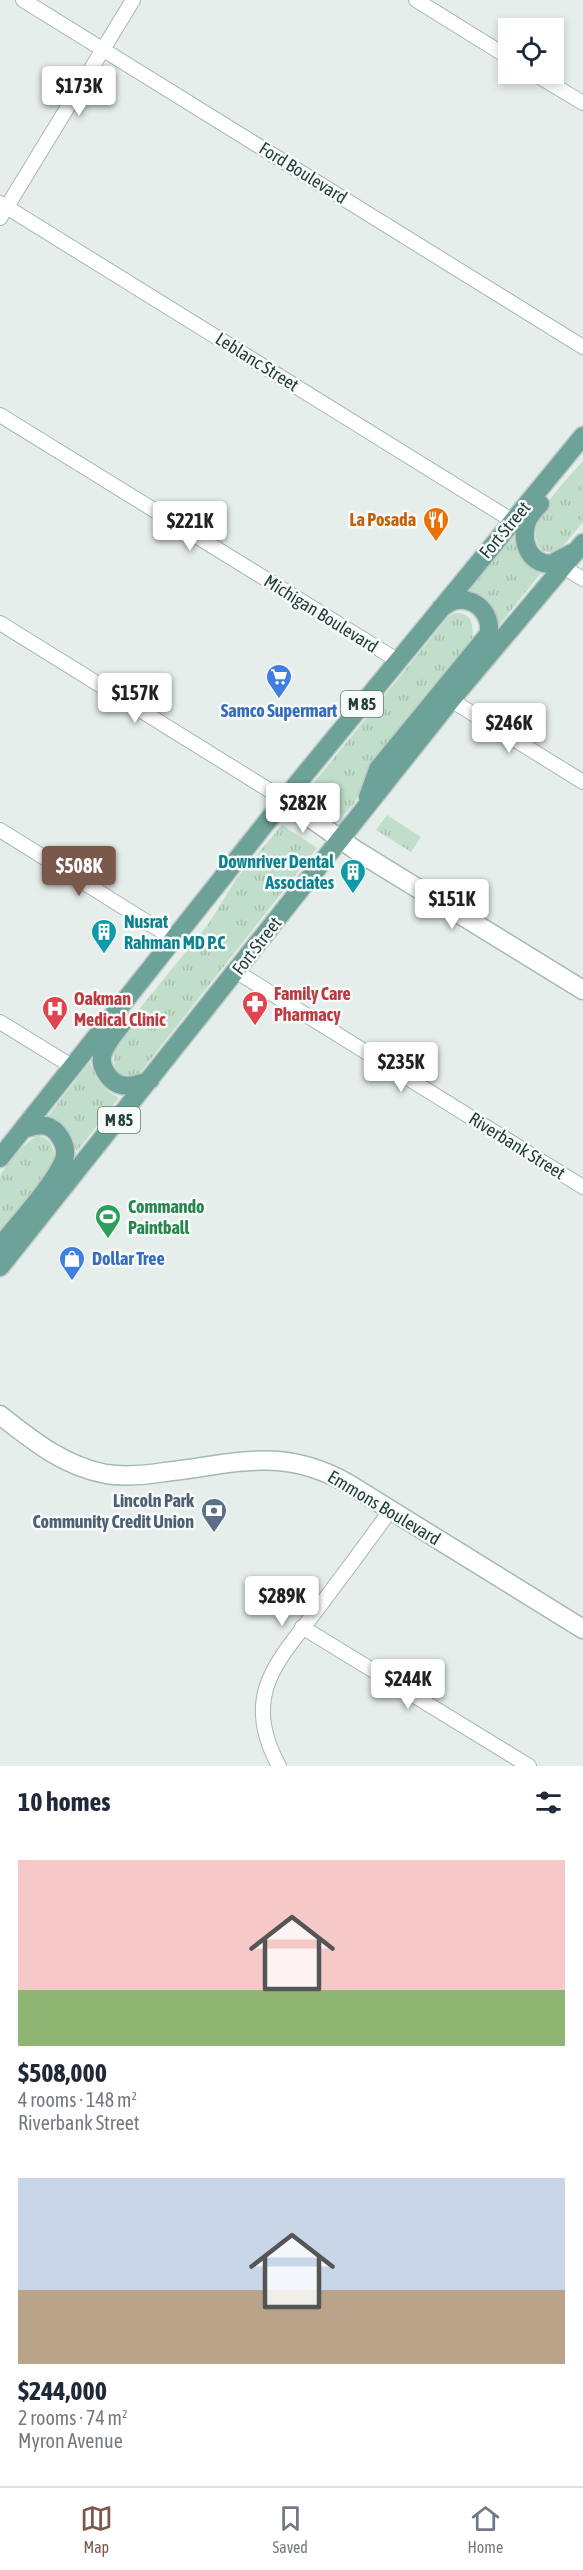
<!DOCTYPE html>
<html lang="en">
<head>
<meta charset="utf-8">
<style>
  :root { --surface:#fff; --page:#f2f2f3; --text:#1f2937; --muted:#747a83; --line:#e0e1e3; --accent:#7b584c }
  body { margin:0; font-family:"Asap Condensed",sans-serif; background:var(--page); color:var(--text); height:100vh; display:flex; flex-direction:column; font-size:22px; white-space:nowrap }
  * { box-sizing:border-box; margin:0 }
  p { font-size:20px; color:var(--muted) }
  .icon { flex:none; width:33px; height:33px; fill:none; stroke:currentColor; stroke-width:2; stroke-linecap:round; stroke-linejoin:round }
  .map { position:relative; height:1766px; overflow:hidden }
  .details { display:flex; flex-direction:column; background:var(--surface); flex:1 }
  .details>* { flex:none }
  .controls { position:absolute; left:498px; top:18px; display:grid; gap:12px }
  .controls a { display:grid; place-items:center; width:66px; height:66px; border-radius:0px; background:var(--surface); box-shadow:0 3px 9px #0003; font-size:30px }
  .price { position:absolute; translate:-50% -51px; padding:0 14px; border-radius:6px; background:#fff; color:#222; font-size:20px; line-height:39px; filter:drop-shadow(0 2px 3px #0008) }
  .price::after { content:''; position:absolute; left:50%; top:36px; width:18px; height:14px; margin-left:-9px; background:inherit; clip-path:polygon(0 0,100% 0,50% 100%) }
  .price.on { background:var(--accent); color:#fff }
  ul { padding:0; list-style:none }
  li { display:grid; align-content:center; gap:12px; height:318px; padding:0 18px }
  li span { display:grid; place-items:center; height:186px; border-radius:0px; color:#555 }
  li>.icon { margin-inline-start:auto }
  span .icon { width:108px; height:108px; fill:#fffc; stroke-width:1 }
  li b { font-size:26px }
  h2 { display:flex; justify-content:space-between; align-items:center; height:72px; padding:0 18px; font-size:26px }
  .dock { display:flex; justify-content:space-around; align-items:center; height:84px; border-top:2px solid var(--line); background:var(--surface); font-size:16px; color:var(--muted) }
  .dock a { display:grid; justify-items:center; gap:3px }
  .dock .on { color:var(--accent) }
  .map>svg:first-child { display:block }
  .grass { fill:url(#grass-tufts) }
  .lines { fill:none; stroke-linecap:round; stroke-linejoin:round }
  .street-casing { stroke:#a8b6b3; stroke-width:16 }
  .secondary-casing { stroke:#a4b9b4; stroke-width:21 }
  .primary-casing { stroke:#c2cac8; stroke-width:21 }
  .street { stroke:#fff; stroke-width:14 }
  .secondary { stroke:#fff; stroke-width:18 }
  .primary { stroke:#6ca298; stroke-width:18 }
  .labels { text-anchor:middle; stroke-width:5; stroke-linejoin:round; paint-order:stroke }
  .shield { fill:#f6faf9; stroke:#647874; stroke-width:1.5 }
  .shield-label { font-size:16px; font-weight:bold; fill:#25403b }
  .street-label { font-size:18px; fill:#25403b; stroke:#f6faf9 }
  .food-label { font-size:18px; font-weight:bold; fill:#c56008; stroke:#f6faf9; text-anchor:end }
  .shop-label { font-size:18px; font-weight:bold; fill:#366cbe; stroke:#f6faf9 }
  .culture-label { font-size:18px; font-weight:bold; fill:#0d838f; stroke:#f6faf9; text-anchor:end }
  .health-label { font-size:18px; font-weight:bold; fill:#be3a42; stroke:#f6faf9; text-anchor:start }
  .leisure-label { font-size:18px; font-weight:bold; fill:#27864d; stroke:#f6faf9; text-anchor:start }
  .service-label { font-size:18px; font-weight:bold; fill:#4e5e75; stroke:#f6faf9; text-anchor:end }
</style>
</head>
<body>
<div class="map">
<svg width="583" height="1766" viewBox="0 0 583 1766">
  <defs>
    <pattern id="grass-tufts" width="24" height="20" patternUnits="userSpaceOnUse" patternTransform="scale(1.5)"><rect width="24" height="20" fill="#c0deca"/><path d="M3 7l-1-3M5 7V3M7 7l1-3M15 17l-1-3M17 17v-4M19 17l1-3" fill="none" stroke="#a5c0ae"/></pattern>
  </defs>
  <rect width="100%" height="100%" fill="#e6eeeb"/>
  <!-- grass -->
  <path class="grass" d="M583,461V522L560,550L554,553L542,551C519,523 566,481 583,461Z
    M514,536C517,553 525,565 541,573L496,629L467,593Z
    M455,613C473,612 474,627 472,641L375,768L352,806L340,819L307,791L449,616Z
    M387,815L421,837L411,852L376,830Z
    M282,825L317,848L139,1074L133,1078L120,1076C110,1062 114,1048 120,1033L209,923L237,878Z
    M90,1062C95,1079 103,1090 119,1098L77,1151L65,1127L48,1116Z
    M37,1136C53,1136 58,1157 51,1169C37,1194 17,1216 0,1239C0,1223 0,1192 0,1177C2,1168 28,1139 37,1136Z"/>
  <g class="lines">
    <defs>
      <path id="street" d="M23,0L583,347
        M416,0L508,57
        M535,74L583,103
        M0,203L513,521
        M0,218L133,0
        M0,415L397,660
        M563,567L583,579
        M0,623L285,800
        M451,700L583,782
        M0,830L174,939
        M237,972L583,1187
        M0,1022L73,1067
        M302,1627L529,1766
        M279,1766C240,1695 278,1661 319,1607C343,1575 367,1543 390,1511"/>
      <path id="secondary" d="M285,800L357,851L583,990
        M0,1415C33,1441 64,1466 106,1474C126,1477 146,1475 165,1472C235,1464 281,1446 347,1483L583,1629"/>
      <path id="primary" d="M540,504C536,508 531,514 528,519C520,538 527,564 551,564L572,553
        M368,797L378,769L488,635C493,617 478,598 458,600C452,600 446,605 441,608
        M124,1021C117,1031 107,1041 103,1053C101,1059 102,1066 105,1071C116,1091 133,1087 150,1080
        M0,1158L296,785L583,436
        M0,1246C15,1227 62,1176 65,1155C66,1146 62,1139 57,1133C48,1122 36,1125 24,1129
        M0,1267L451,700L583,543"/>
    </defs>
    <!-- street casing -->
    <use href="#street" class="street-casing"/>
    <!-- secondary casing -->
    <use href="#secondary" class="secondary-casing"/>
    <!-- primary casing -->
    <use href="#primary" class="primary-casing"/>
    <!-- street -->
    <use href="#street" class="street"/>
    <!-- secondary -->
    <use href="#secondary" class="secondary"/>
    <!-- primary -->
    <use href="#primary" class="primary"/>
  </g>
  <!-- icons -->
  <defs>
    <symbol id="restaurant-pin" viewBox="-11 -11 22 30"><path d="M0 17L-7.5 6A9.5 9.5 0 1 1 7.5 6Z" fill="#e8710a" stroke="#f6faf9"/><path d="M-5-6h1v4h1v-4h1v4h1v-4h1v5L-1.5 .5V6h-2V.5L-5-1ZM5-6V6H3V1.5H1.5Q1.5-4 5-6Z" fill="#fff"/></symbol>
    <symbol id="supermarket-pin" viewBox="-11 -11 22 30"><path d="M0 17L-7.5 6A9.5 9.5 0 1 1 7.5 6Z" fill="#3f7fe0" stroke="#f6faf9"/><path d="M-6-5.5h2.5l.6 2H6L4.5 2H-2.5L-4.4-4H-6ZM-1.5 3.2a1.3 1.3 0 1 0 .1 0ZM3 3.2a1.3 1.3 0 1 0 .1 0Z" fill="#fff"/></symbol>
    <symbol id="building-pin" viewBox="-11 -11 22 30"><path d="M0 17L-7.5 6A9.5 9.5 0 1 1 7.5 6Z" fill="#0f9aa8" stroke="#f6faf9"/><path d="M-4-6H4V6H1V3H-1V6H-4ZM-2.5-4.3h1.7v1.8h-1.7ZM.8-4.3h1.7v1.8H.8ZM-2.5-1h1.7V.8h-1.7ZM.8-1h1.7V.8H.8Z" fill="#fff"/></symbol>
    <symbol id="pharmacy-pin" viewBox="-11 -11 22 30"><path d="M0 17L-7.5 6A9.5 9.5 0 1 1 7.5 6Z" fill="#e0444e" stroke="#f6faf9"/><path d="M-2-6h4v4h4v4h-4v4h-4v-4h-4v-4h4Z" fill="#fff"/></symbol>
    <symbol id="hospital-pin" viewBox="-11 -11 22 30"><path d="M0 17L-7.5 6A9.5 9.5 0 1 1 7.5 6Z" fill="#e0444e" stroke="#f6faf9"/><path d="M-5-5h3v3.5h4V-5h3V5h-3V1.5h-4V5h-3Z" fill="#fff"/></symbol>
    <symbol id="stadium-pin" viewBox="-11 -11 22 30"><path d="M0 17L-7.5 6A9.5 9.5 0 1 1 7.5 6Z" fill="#2e9e5b" stroke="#f6faf9"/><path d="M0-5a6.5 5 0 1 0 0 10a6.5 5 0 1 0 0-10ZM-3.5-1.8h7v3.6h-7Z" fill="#fff"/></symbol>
    <symbol id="shop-pin" viewBox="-11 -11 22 30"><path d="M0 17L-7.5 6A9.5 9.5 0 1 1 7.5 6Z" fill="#3f7fe0" stroke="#f6faf9"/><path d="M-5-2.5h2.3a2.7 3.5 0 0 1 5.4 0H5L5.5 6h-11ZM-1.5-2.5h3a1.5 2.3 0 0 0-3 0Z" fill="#fff"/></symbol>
    <symbol id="bank-pin" viewBox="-11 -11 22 30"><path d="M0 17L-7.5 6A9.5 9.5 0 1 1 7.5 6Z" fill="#5c6f8a" stroke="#f6faf9"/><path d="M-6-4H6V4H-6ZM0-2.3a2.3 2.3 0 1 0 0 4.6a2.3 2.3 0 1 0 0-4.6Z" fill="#fff"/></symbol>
  </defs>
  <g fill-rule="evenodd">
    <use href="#restaurant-pin" x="421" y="505" width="30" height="40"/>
    <use href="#supermarket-pin" x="264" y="662" width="30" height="40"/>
    <use href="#building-pin" x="338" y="857" width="30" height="40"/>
    <use href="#building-pin" x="89" y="917" width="30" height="40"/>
    <use href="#pharmacy-pin" x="240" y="989" width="30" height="40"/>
    <use href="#hospital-pin" x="40" y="994" width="30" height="40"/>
    <use href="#stadium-pin" x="93" y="1202" width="30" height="40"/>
    <use href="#shop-pin" x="57" y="1244" width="30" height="40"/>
    <use href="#bank-pin" x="199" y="1496" width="30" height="40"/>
  </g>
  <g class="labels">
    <!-- shield labels -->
    <g class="shield">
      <rect x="341" y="691" width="42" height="26" rx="4.5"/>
      <rect x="98" y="1107" width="42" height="26" rx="4.5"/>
    </g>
    <g class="shield-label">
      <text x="362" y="710">M 85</text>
      <text x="119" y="1126">M 85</text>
    </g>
    <!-- street labels -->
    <g class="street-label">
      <text transform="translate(303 173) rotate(32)" y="6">Ford Boulevard</text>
      <text transform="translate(257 362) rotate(32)" y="6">Leblanc Street</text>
      <text transform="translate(505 530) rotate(-50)" y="6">Fort Street</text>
      <text transform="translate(321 614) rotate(32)" y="6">Michigan Boulevard</text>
      <text transform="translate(257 946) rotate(-52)" y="6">Fort Street</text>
      <text transform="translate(517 1146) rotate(32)" y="6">Riverbank Street</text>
      <text transform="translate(384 1508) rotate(31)" y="6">Emmons Boulevard</text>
    </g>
    <!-- food labels -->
    <g class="food-label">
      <text x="416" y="526">La Posada</text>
    </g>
    <!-- shop labels -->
    <g class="shop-label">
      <text x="279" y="717">Samco Supermart</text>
      <text x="92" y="1265" text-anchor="start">Dollar Tree</text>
    </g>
    <!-- culture labels -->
    <g class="culture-label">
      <text x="334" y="868">Downriver Dental<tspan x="334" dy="21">Associates</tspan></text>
      <text x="124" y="928" text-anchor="start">Nusrat<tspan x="124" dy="21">Rahman MD P.C</tspan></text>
    </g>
    <!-- health labels -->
    <g class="health-label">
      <text x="274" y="1000">Family Care<tspan x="274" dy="21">Pharmacy</tspan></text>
      <text x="74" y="1005">Oakman<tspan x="74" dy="21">Medical Clinic</tspan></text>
    </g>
    <!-- leisure labels -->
    <g class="leisure-label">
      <text x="128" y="1213">Commando<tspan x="128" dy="21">Paintball</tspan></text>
    </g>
    <!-- service labels -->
    <g class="service-label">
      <text x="194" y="1507">Lincoln Park<tspan x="194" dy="21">Community Credit Union</tspan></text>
    </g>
  </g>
</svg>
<div class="controls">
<a><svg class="icon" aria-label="locate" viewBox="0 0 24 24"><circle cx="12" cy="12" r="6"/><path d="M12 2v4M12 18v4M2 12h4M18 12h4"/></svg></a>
</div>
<b class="price" style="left:79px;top:117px">$173K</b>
<b class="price" style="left:190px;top:552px">$221K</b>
<b class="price" style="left:135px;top:724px">$157K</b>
<b class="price" style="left:509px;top:754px">$246K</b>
<b class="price" style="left:303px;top:834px">$282K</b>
<b class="price on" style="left:79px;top:897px">$508K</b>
<b class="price" style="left:452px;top:930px">$151K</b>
<b class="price" style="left:401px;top:1093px">$235K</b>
<b class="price" style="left:282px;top:1627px">$289K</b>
<b class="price" style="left:408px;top:1710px">$244K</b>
</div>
<section class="details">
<h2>10 homes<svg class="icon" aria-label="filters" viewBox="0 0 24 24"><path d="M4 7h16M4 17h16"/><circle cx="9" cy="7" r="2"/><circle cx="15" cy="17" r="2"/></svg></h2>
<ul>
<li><span style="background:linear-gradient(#f6c9c9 70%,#8fb573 0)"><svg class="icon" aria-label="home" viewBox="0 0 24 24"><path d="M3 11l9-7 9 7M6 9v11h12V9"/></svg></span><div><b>$508,000</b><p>4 rooms · 148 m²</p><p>Riverbank Street</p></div></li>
<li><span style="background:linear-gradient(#c9d6e8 60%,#b9a48a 0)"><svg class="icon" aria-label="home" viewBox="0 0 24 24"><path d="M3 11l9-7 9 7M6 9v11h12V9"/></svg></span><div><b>$244,000</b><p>2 rooms · 74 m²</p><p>Myron Avenue</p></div></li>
</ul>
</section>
<nav class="dock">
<a class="on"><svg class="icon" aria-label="map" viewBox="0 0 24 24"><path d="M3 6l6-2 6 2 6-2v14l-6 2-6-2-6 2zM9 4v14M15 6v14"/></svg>Map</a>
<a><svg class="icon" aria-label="saved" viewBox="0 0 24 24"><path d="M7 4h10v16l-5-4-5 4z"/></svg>Saved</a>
<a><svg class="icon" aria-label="home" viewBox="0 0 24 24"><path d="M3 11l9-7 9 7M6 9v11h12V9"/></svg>Home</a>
</nav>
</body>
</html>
